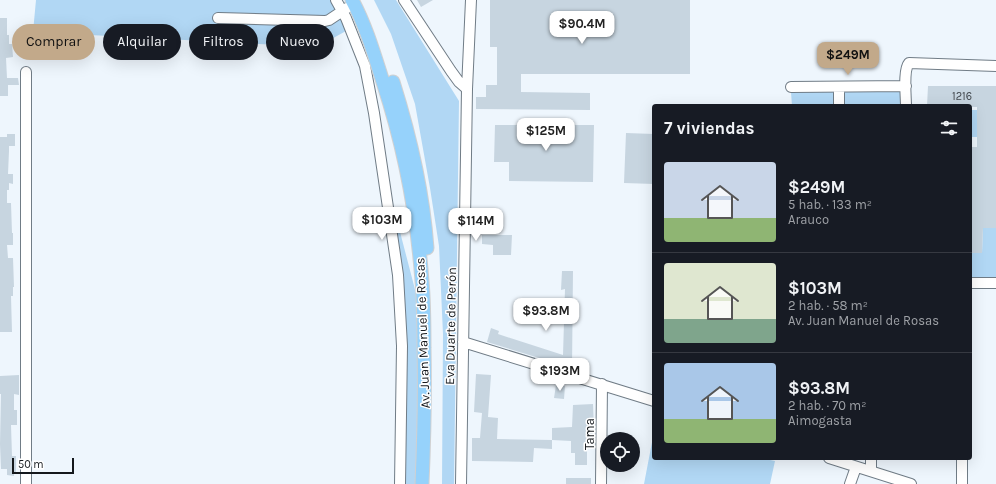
<!DOCTYPE html>
<html lang="es">
<head>
<meta charset="utf-8">
<style>
  :root { --surface:#171b24; --page:#20242c; --text:#f1f3f6; --muted:#9ea1a6; --line:#363941; --accent:#c2a98a }
  body { margin:0; font-family:Karla,sans-serif; background:var(--page); color:var(--text); height:100vh; display:flex; flex-direction:column; font-size:15px; white-space:nowrap }
  * { box-sizing:border-box; margin:0 }
  p { font-size:13px; color:var(--muted) }
  .icon { flex:none; width:22px; height:22px; fill:none; stroke:currentColor; stroke-width:2; stroke-linecap:round; stroke-linejoin:round }
  .map { position:relative; flex:1; overflow:hidden }
  .side { position:absolute; left:652px; top:104px; width:320px; height:356px; display:flex; flex-direction:column; background:var(--surface); border-radius:4px; box-shadow:0 4px 16px #0002 }
  .side>* { flex:none }
  .banner { position:absolute; left:12px; top:24px; width:380px; height:36px; display:flex; gap:8px }
  .tools { position:absolute; left:600px; top:432px; display:grid; gap:8px }
  .tools a { display:grid; place-items:center; width:40px; height:40px; border-radius:50%; background:var(--surface); box-shadow:0 4px 16px #0002; font-size:20px }
  .scale { position:absolute; left:12px; bottom:10px; width:62px; box-sizing:border-box; padding-left:4px; border:2px solid #14181c; border-top:0; font-size:11px; line-height:14px; white-space:nowrap; color:#14181c; -webkit-text-stroke:3px #fff; paint-order:stroke }
  .price { position:absolute; translate:-50% -34px; padding:0 9px; border-radius:8px; background:#fff; color:#222; font-size:13px; line-height:26px; filter:drop-shadow(0 1px 2px #0008) }
  .price::after { content:''; position:absolute; left:50%; top:24px; width:12px; height:9px; margin-left:-6px; background:inherit; clip-path:polygon(0 0,100% 0,50% 100%) }
  .price.current { background:var(--accent); color:#111 }
  ul { padding:0; list-style:none }
  li { display:flex; align-items:center; gap:12px; height:100px; padding:0 12px }
  li+li { border-top:1px solid var(--line) }
  li span { display:grid; place-items:center; flex:none; width:112px; height:80px; border-radius:4px; color:#555 }
  li>.icon { margin-inline-start:auto }
  span .icon { width:48px; height:48px; fill:#fffc; stroke-width:1 }
  li b { font-size:17px }
  h2 { display:flex; justify-content:space-between; align-items:center; height:48px; padding:0 12px; font-size:17px }
  .chip { padding:0 14px; border-radius:18px; background:var(--surface); box-shadow:0 4px 16px #0002; font-size:14px; line-height:36px }
  .chip.current { background:var(--accent); color:#111 }
  .map>svg:first-child { display:block }
  .green { fill:#b1d7f4 }
  .building { fill:#c7d5e0 }
  .lines { fill:none; stroke-linecap:round; stroke-linejoin:round }
  .minor-casing { stroke:#707c86; stroke-width:12 }
  .major-casing { stroke:#d0d1d2; stroke-width:15 }
  .minor { stroke:#fff; stroke-width:10 }
  .major { stroke:#96d2fb; stroke-width:13 }
  .labels { text-anchor:middle; stroke-width:3; stroke-linejoin:round; paint-order:stroke }
  .number-label { font-size:11px; fill:#41474d }
  .street-label { font-size:13px; fill:#14181c; stroke:#fff }
</style>
</head>
<body>
<div class="map">
<svg width="996" height="484" viewBox="0 0 996 484">
  <rect width="100%" height="100%" fill="#eef6fd"/>
  <!-- green -->
  <path class="green" d="M36,0H332L346,31L317,47L33,32Z
    M374,0H396L459,101L454,484H442L443,334L439,246L430,188L415,104L391,34Z
    M900,89L901,106H842L841,91Z
    M834,91L835,106H792L791,92Z
    M970,110H977V137H970Z
    M393,205L418,301V484H404Z
    M983,228H996V282H970V253H982Z
    M653,437L654,438V458H761L775,461L770,484H644Z"/>
  <!-- building -->
  <path class="building" d="M417,0H433L421,7Z
    M490,0H690V74H521V92L590,93V110L476,109V97H486V85H497V47H490Z
    M0,18H7V35H9V44H12L13,57L6,58L7,78H18L19,85H8V96H0Z
    M928,86H996V228H983L982,253H970V147H977V107H970V106H927Z
    M495,125H594L593,182L509,181V162H494Z
    M626,133L654,134V184L624,183Z
    M7,134H15V146H9V151L8,174H13V184L9,183V190H7V203H11L12,233H13V245H7L8,258H13L14,287H13V296H11L12,332H0V137H7Z
    M482,235H512L511,255H493V245L482,244Z
    M562,271H573L572,368L487,342L491,328L499,331L498,334L563,355L565,289L561,290Z
    M476,374L491,375L488,417L498,418L497,439L552,440V449L534,448L533,462L472,461V438H480L482,413L474,412Z
    M19,375V395L14,394V410H17V425H11L12,456H16V473L14,472V476L7,475V469H1L0,444L1,394H0V376Z
    M556,385L565,386L564,399L554,398Z
    M593,404L594,428H593L592,441H587V465H575V453H571V441L552,440V428L572,427L573,405Z
    M566,478H591V484H566Z"/>
  <g class="lines">
    <defs>
      <path id="minor" d="M336,0L346,18L365,66L374,113L398,275L402,346L400,484
        M404,0L451,71L459,82L467,89
        M218,18L325,21L329,20L347,8
        M26,72V484
        M791,87L906,86
        M839,106V87
        M906,106C906,96 903,70 909,63L996,66
        M970,283H996
        M463,342L654,401
        M829,458L911,484
        M871,471V458
        M461,484L467,89L471,0
        M601,484L602,384
        M850,484L856,467
        M962,484V458"/>
      <path id="major" d="M352,0C366,26 374,54 383,82C404,146 417,214 422,281C424,303 424,325 424,348C425,393 424,438 422,484
        M393,82C410,136 423,192 427,248"/>
    </defs>
    <!-- minor casing -->
    <use href="#minor" class="minor-casing"/>
    <!-- major casing -->
    <use href="#major" class="major-casing"/>
    <!-- minor -->
    <use href="#minor" class="minor"/>
    <!-- major -->
    <use href="#major" class="major"/>
  </g>
  <g class="labels">
    <!-- number labels -->
    <g class="number-label">
      <text x="962" y="100">1216</text>
    </g>
    <!-- street labels -->
    <g class="street-label">
      <text transform="translate(450 326) rotate(-89)" y="5">Eva Duarte de Perón</text>
      <text transform="translate(422 333) rotate(-92)" y="5">Av. Juan Manuel de Rosas</text>
      <text transform="translate(589 434) rotate(-90)" y="5">Tama</text>
    </g>
  </g>
</svg>
<div class="tools">
<a><svg class="icon" aria-label="locate" viewBox="0 0 24 24"><circle cx="12" cy="12" r="6"/><path d="M12 2v4M12 18v4M2 12h4M18 12h4"/></svg></a>
</div>
<div class="scale">50 m</div>
<b class="price" style="left:582px;top:45px">$90.4M</b>
<b class="price current" style="left:848px;top:76px">$249M</b>
<b class="price" style="left:546px;top:152px">$125M</b>
<b class="price" style="left:382px;top:241px">$103M</b>
<b class="price" style="left:476px;top:242px">$114M</b>
<b class="price" style="left:546px;top:332px">$93.8M</b>
<b class="price" style="left:560px;top:392px">$193M</b>
<div class="banner">
<a class="chip current">Comprar</a>
<a class="chip">Alquilar</a>
<a class="chip">Filtros</a>
<a class="chip">Nuevo</a>
</div>
<section class="side">
<h2>7 viviendas<svg class="icon" aria-label="filters" viewBox="0 0 24 24"><path d="M4 7h16M4 17h16"/><circle cx="9" cy="7" r="2"/><circle cx="15" cy="17" r="2"/></svg></h2>
<ul>
<li><span style="background:linear-gradient(#c9d6e8 70%,#8fb573 0)"><svg class="icon" aria-label="home" viewBox="0 0 24 24"><path d="M3 11l9-7 9 7M6 9v11h12V9"/></svg></span><div><b>$249M</b><p>5 hab. · 133 m²</p><p>Arauco</p></div></li>
<li><span style="background:linear-gradient(#dfe7d0 70%,#7fa58c 0)"><svg class="icon" aria-label="home" viewBox="0 0 24 24"><path d="M3 11l9-7 9 7M6 9v11h12V9"/></svg></span><div><b>$103M</b><p>2 hab. · 58 m²</p><p>Av. Juan Manuel de Rosas</p></div></li>
<li><span style="background:linear-gradient(#a9c7e8 70%,#8fb573 0)"><svg class="icon" aria-label="home" viewBox="0 0 24 24"><path d="M3 11l9-7 9 7M6 9v11h12V9"/></svg></span><div><b>$93.8M</b><p>2 hab. · 70 m²</p><p>Aimogasta</p></div></li>
</ul>
</section>
</div>
</body>
</html>
